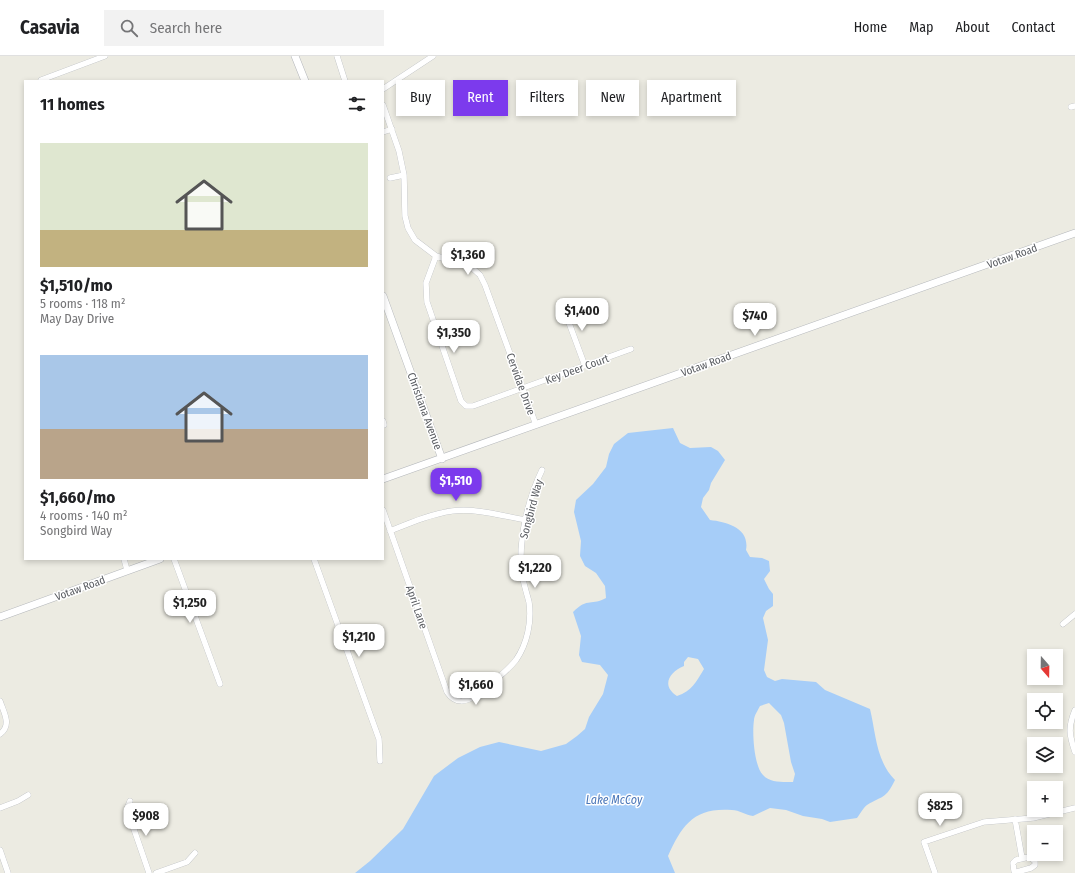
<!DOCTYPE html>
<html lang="en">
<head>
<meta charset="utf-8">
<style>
  :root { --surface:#fff; --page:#f2f2f2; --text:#202124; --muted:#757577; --line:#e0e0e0; --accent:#7c3aed }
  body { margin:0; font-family:"Fira Sans Condensed",sans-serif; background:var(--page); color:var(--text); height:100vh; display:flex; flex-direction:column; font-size:15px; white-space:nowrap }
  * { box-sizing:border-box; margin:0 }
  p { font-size:13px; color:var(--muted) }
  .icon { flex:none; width:22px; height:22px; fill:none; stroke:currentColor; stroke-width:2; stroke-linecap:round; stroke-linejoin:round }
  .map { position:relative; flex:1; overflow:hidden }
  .sheet { position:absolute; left:24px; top:24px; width:360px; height:480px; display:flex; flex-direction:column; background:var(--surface); border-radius:0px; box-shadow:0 2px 6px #0003 }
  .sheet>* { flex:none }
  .hud { position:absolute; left:396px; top:24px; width:380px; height:36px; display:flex; gap:8px }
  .needle { width:26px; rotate:160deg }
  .controls { position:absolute; left:1027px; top:593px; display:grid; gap:8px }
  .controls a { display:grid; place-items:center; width:36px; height:36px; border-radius:0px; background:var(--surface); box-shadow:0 2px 6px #0003; font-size:20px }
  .price { position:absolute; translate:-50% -34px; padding:0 9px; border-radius:8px; background:#fff; color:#222; font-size:13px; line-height:26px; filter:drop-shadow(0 1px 2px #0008) }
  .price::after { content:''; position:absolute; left:50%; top:24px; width:12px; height:9px; margin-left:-6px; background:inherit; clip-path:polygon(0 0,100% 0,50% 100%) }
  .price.current { background:var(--accent); color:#fff }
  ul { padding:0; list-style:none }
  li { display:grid; align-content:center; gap:8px; height:212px; padding:0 16px }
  li span { display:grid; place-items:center; height:124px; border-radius:0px; color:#555 }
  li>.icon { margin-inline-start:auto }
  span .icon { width:72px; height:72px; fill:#fffc; stroke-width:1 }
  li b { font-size:17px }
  h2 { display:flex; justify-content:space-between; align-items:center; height:48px; padding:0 16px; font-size:17px }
  .pill { padding:0 14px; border-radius:0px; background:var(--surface); box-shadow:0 2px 6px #0003; font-size:14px; line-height:36px }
  .pill.current { background:var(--accent); color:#fff }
  header { display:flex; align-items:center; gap:24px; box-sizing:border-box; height:56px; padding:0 20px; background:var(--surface); border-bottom:1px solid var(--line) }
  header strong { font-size:19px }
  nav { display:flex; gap:22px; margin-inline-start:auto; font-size:14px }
  .search { width:280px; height:36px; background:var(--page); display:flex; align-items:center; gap:10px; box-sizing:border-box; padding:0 14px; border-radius:0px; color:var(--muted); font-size:15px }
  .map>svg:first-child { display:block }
  .water { fill:#a6cdf8; fill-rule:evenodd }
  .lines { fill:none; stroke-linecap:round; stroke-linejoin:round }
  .minor-casing { stroke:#b4b7bb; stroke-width:6 }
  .tertiary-casing { stroke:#b4b7bb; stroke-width:8 }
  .minor { stroke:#fff; stroke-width:5.5 }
  .tertiary { stroke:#fff; stroke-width:7 }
  .labels { text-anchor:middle; stroke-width:3; stroke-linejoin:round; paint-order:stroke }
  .street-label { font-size:11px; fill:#5a5d62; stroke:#fff }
  .water-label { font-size:12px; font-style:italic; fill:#4b77b9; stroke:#fff }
</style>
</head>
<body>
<header>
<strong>Casavia</strong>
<div class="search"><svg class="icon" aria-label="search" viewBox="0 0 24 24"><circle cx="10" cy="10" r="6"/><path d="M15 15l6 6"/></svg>Search here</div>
<nav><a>Home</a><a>Map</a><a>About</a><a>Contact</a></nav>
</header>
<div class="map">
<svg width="1075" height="817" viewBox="0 0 1075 817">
  <rect width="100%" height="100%" fill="#ecebe2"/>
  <!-- water -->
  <path class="water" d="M673,372L680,387L690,392L711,391L718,395L725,404L711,427L709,434L703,442L701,451L710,464C727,466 750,472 746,494L750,501L762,502L769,505L770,515L764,523L769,533L773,538V550L766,555L763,562L768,584L764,614L767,621L775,625L782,623L816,626L825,634L870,653C876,678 876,705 895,724C885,744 883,739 867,749C863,752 860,758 857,762L830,766L822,763L803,760L786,754L770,752L753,760C746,759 739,754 732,754C694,751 682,769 668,800L675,817H355L370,805L403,773L434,720L458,702L480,691L499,686L541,695L566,688L577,680L585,673L589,661L603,638L608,619L600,609L582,606L579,599L581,580L573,556C588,541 592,550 606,542L605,530L596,517L585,510L580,500L581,485L574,456L576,444L593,428L606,411L609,398L614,388L628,377ZM688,601L698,603L704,613C696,626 692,635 677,640C661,630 669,616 684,610V606ZM769,647L781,659L784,667L791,706L795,718L793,726C783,726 770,727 763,719C754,710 752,677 754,664C754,660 758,654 760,650Z"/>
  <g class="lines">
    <defs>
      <path id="minor" d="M337,0L345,25
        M41,24L105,0
        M383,33L433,0
        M383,49L399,95L404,119L405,160L408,172L415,184L436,200L470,210L480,219L485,229L536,369
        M1071,51L1075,50
        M383,76L392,73
        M390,122L404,119
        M436,200L426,227L427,246L461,345L466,350H473L631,293
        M562,248L585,310
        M383,365L384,369
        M383,454L447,636C455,648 466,647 477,638C490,628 506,617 516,604C527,588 532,566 529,546C526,534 521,521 521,508C520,477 529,441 542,414
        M390,475C410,467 431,458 452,455C477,452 502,460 526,464
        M124,503L127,514
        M174,503L220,628
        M314,503L379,683L380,705
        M1063,568L1075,558
        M0,645C4,657 12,669 0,678
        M1075,654C1068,671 1069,679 1075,696
        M130,745L127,753L149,817
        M0,752L18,745L28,739
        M1015,763L1022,802
        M0,794L8,817
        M1029,801L1035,805V809L1031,812L1017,816L1014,815L1013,807L1016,804Z
        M156,817L187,806L195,797
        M935,817L924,786L984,766L1033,762L1075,752"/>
      <path id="tertiary" d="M295,0L305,25
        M383,240L442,403
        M383,423L1075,177
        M0,561L160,503"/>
    </defs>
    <!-- minor casing -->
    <use href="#minor" class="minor-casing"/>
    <!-- tertiary casing -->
    <use href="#tertiary" class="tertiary-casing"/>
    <!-- minor -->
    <use href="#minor" class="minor"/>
    <!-- tertiary -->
    <use href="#tertiary" class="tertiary"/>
  </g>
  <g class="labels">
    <!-- street labels -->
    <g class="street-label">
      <text transform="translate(1012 200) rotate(-20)" y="4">Votaw Road</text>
      <text transform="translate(706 308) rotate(-20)" y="4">Votaw Road</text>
      <text transform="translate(577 313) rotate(-20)" y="4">Key Deer Court</text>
      <text transform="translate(521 328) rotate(70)" y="4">Cervidae Drive</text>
      <text transform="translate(425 355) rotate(70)" y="4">Christiana Avenue</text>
      <text transform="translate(531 453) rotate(-75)" y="4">Songbird Way</text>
      <text transform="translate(80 532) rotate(-20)" y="4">Votaw Road</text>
      <text transform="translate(417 551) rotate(71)" y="4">April Lane</text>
    </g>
    <!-- water labels -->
    <g class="water-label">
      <text x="614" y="748">Lake McCoy</text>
    </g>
  </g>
</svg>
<div class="controls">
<a><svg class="needle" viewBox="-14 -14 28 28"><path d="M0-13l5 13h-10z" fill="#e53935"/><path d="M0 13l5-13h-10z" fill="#757577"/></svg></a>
<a><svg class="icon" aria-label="locate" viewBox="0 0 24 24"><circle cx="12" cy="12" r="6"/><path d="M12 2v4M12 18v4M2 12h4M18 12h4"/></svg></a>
<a><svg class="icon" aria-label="layers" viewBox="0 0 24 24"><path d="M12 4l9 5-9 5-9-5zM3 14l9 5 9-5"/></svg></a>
<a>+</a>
<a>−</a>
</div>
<b class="price" style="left:468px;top:220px">$1,360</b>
<b class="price" style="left:582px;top:276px">$1,400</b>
<b class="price" style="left:755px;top:281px">$740</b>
<b class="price" style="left:454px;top:298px">$1,350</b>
<b class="price current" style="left:456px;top:446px">$1,510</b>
<b class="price" style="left:535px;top:533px">$1,220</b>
<b class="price" style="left:190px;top:568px">$1,250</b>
<b class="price" style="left:359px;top:602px">$1,210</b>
<b class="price" style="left:476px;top:650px">$1,660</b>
<b class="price" style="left:940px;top:771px">$825</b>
<b class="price" style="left:146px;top:781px">$908</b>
<div class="hud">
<a class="pill">Buy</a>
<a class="pill current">Rent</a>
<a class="pill">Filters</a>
<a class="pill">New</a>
<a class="pill">Apartment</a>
</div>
<section class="sheet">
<h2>11 homes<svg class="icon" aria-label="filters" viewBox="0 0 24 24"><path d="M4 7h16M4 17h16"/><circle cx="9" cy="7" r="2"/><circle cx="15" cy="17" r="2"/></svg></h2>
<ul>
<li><span style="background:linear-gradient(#dfe7d0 70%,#c2b280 0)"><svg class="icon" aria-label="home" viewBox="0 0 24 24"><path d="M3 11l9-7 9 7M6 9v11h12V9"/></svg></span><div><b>$1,510/mo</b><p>5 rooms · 118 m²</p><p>May Day Drive</p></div></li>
<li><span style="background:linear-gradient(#a9c7e8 60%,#b9a48a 0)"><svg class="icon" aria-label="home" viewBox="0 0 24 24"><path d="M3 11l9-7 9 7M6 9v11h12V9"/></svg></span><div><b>$1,660/mo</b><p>4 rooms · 140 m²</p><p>Songbird Way</p></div></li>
</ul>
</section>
</div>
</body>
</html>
